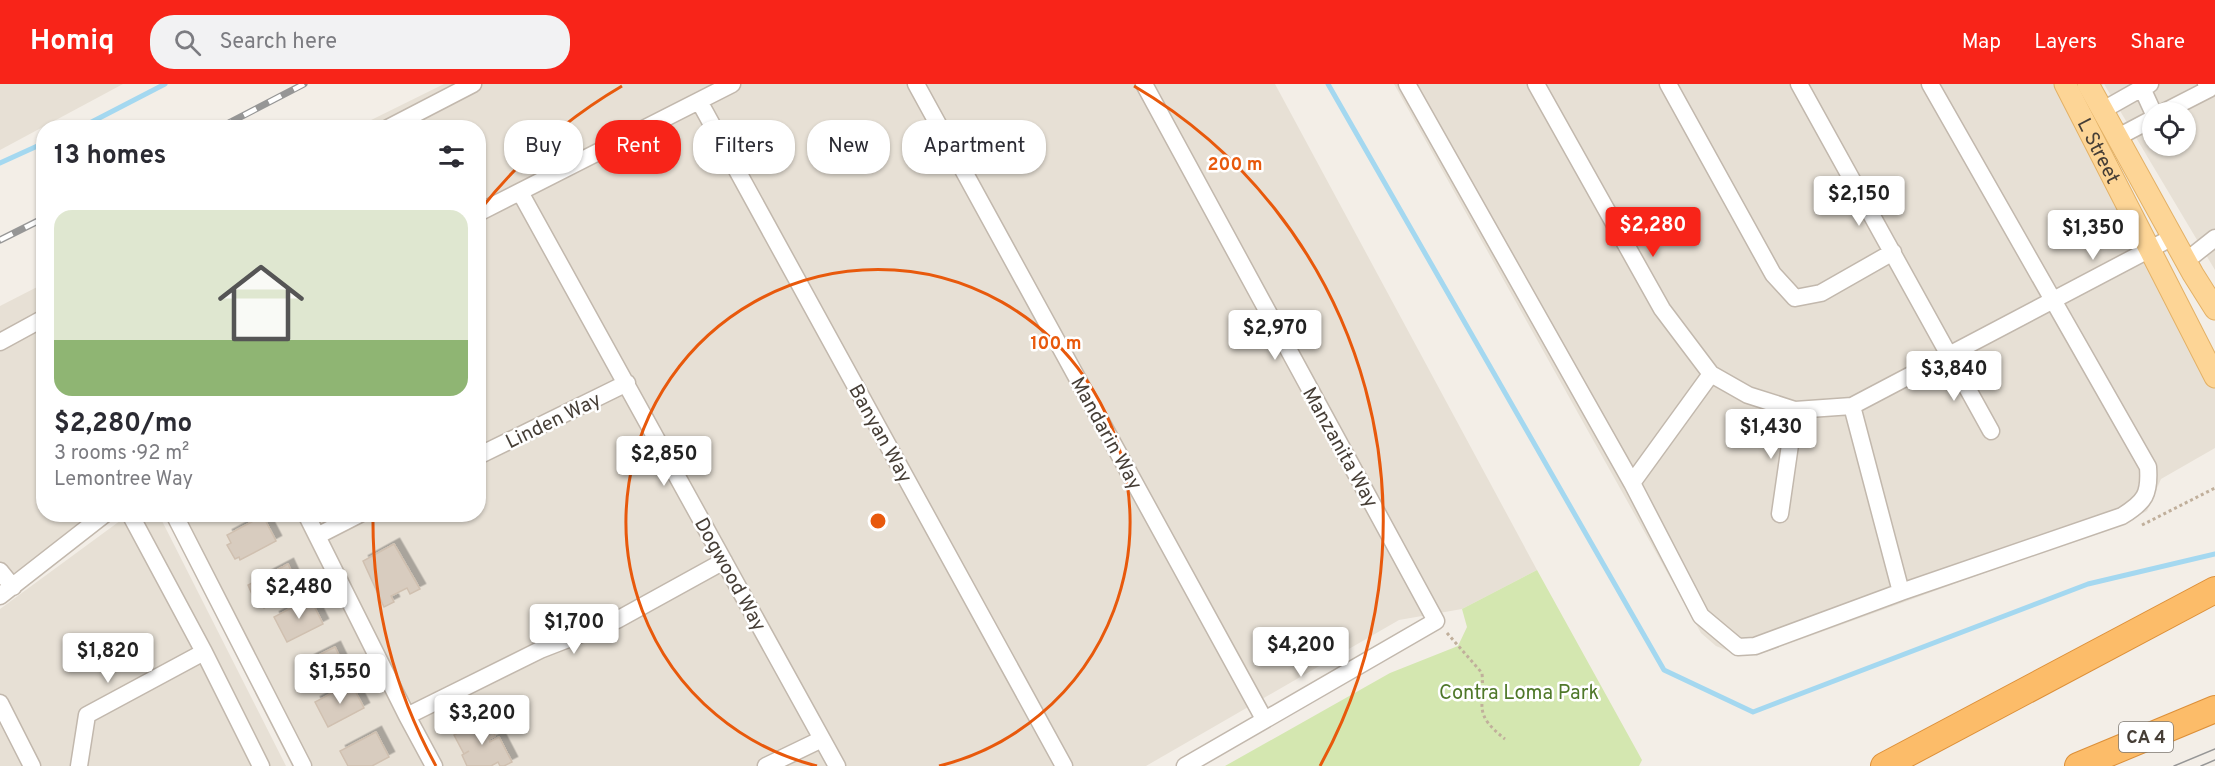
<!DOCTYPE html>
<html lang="en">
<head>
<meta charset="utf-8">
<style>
  :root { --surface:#fff; --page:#f2f2f3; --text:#2b2b33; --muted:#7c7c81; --line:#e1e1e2; --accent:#f82419 }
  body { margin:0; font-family:Overpass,sans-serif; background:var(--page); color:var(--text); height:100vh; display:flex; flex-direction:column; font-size:22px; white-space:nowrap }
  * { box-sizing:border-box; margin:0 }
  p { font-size:20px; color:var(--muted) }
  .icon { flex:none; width:33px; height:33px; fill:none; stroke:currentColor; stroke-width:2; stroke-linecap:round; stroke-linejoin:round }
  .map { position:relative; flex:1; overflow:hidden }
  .side { position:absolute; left:36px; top:36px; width:450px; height:402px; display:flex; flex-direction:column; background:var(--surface); border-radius:24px; box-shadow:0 2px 4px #0004 }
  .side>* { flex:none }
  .guide { position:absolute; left:504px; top:36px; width:570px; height:54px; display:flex; gap:12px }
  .controls { position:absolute; left:2142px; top:18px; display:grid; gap:12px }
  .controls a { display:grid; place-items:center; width:54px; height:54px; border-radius:50%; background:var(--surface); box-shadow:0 2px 4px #0004; font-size:30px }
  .price { position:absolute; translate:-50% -51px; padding:0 14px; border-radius:6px; background:#fff; color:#222; font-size:20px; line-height:39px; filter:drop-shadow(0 2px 3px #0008) }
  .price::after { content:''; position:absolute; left:50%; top:36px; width:18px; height:14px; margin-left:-9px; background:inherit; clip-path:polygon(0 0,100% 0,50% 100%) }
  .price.on { background:var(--accent); color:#fff }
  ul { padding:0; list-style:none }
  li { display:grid; align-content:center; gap:12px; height:318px; padding:0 18px }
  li+li { border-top:2px solid var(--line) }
  li span { display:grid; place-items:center; height:186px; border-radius:18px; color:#555 }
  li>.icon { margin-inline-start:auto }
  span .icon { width:108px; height:108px; fill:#fffc; stroke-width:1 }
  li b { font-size:26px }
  h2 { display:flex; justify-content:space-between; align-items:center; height:72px; padding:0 18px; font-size:26px }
  .tag { padding:0 21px; border-radius:24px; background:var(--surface); box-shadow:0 2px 4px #0004; font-size:21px; line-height:54px }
  .tag.on { background:var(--accent); color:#fff }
  header { display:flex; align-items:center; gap:36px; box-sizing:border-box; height:84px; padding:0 30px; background:var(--accent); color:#fff }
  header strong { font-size:28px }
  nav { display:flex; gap:33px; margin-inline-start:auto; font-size:21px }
  .search { width:420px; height:54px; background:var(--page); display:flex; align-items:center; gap:15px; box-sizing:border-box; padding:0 21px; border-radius:24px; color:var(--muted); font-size:22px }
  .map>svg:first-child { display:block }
  .residential { fill:#e7e0d5; fill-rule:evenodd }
  .green { fill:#d4e7b0 }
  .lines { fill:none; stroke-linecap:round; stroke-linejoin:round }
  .stream { stroke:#a4d8f0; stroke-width:5 }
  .building { fill:#d8ccbf; stroke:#d0c0b0; stroke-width:1.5; filter:url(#shadow) }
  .minor-casing { stroke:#c2b8ad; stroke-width:19 }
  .major-casing { stroke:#e3b166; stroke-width:23 }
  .highway-casing { stroke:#dc8f38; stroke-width:28 }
  .path { stroke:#c0af9b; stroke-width:3; stroke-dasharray:3 3; stroke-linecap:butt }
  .minor { stroke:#fff; stroke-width:16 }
  .major { stroke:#fdd596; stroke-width:21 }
  .highway { stroke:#fcbc69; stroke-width:26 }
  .tram { stroke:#969696; stroke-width:1.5 }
  .rail-casing { stroke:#969696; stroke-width:7 }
  .rail { stroke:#fff; stroke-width:4.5; stroke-dasharray:14; stroke-linecap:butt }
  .ring { fill:none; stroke:#e8590c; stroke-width:3 }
  .labels { text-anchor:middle; stroke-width:5; stroke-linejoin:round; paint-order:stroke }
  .shield { fill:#fff; stroke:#7e7872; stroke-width:1.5 }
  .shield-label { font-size:18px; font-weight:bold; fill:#463e36 }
  .street-label { font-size:20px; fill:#463e36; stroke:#fff }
  .park-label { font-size:20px; fill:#4f7829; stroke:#fff }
  .centre { fill:#e8590c; stroke:#fff; stroke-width:3 }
  .ring-label { font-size:18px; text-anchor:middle; font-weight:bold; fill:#e8590c; stroke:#fff; stroke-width:5; stroke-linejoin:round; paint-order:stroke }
</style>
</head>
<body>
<header>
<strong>Homiq</strong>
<div class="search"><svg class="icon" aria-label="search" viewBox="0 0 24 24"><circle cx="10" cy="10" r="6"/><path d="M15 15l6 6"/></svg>Search here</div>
<nav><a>Map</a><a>Layers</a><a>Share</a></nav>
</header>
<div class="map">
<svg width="2215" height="682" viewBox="0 0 2215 682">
  <defs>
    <filter id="shadow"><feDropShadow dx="5.5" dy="-5.5" stdDeviation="0" flood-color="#0004"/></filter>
  </defs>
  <rect width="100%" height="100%" fill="#f3eee7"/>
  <!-- residential -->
  <path class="residential" d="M0,0H123L0,66Z
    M444,0H1275L1537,486L1462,525L1399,536L1146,682H292L165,431L478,430V44L357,43Z
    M1394,0H2065L2215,293V364L2161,395L2147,427L2125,438L1766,568L1736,570L1716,562L1701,549Z
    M2088,0H2215V186L2104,0L2092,7ZM2152,28H2186V62H2152Z
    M43,200L44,430L88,431L22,484L0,498V222Z
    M128,431H159L286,682H0V525Z"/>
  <!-- green -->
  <path class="green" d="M1537,486L1642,676L1639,682H1225L1390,589L1458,562L1467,543L1462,525Z"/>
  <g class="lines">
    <!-- stream -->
    <path class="stream" d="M1328,0L1664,586L1753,628L2088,500L2215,470
      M80,44L165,0
      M0,79L44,59"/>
  </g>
  <!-- building -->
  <path class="building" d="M263,432L276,457L240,476L239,473L235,475L227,461L231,459L227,451Z
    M394,460L420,505L410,510L407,504L391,512L394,518L384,523L363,477Z
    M288,480L300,506L264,524L259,514L255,517L248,501Z
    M310,514L323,540L287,558L274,533Z
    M335,563L347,588L312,606L299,581Z
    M351,599L364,624L328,643L315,618Z
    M486,634L495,652L489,655L490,658L499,653L512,678L504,682H500L498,678L491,682H467L462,671L469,667L464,670L454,651Z
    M376,648L389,673L372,682H348L340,667Z"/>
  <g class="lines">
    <defs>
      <path id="minor" d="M916,0L1264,635
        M1144,0L1436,537L1185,682
        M1407,0L1632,399L1701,532L1738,563L1755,562L1901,508L2122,432C2145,418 2150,410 2148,383L1930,0
        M1536,0L1662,225L1711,290L1748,311L1795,326L1852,322L2173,153
        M1668,0L1773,190L1795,214L1821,209L1893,168
        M1799,0L1991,347
        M2150,0L2142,4L2153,28
        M699,17L1064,682
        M2103,26L2142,4
        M2164,28L2209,5L2206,0
        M388,44L473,0
        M2118,53L2152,35
        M520,108L837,682
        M478,129L732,0
        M2186,177L2215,154
        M0,258L44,234
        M1852,322L1901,508
        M478,372L627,299
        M1632,399L1711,290
        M130,430L204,568L261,682
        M174,430L303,682
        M306,430L407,632L434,682
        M1780,430L1795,326
        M317,452L360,430
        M0,487L13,503
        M0,512L105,430
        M0,619L32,682
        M407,632L540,566L617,536L724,477
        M79,682L87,631L204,568
        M766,682L822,655"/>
      <g id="major">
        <path id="s1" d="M2065,0L2215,293"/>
        <path d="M2088,0L2193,190L2215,225"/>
      </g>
      <path id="highway" d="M1884,682L2215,506
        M2078,682L2215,625"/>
    </defs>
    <!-- minor casing -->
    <use href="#minor" class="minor-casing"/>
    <!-- major casing -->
    <use href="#major" class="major-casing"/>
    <!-- highway casing -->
    <use href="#highway" class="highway-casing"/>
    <!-- path -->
    <path class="path" d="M2142,441L2215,404
      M1447,549L1482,589C1485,624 1472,629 1505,655"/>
    <!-- minor -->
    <use href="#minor" class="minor"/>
    <!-- major -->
    <use href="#major" class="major"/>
    <!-- highway -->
    <use href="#highway" class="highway"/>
    <!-- tram -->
    <path class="tram" d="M2174,682L2215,665
      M2201,682L2215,676"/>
    <defs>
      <path id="rail" d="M219,44L304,0
        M0,156L44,134"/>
    </defs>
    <!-- rail casing -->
    <use href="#rail" class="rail-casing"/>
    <!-- rail -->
    <use href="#rail" class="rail"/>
  </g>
  <!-- distance rings -->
  <g class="ring">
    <path d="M817 682A252 252 0 1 1 939 682"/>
    <path d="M436 682A505 505 0 0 1 373 433M480 126A505 505 0 0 1 622 2M1134 2A505 505 0 0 1 1320 682"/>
  </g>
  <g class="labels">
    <!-- shield labels -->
    <rect class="shield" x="2119" y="638" width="54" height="30" rx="4.5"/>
    <g class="shield-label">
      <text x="2146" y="659">CA 4</text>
    </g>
    <!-- street labels -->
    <g class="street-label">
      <text dy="7" stroke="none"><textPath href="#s1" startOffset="75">L Street</textPath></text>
      <text transform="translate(553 336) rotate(-26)" y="7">Linden Way</text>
      <text transform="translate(881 349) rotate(61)" y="7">Banyan Way</text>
      <text transform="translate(1107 349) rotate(61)" y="7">Mandarin Way</text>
      <text transform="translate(1341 363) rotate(61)" y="7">Manzanita Way</text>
      <text transform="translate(731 490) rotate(61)" y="7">Dogwood Way</text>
    </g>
    <!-- park labels -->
    <g class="park-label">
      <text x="1519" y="615">Contra Loma Park</text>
    </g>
  </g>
  <circle cx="878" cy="437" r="9" class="centre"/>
  <g class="ring-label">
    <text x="1235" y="86">200 m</text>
    <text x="1056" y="265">100 m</text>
  </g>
</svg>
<div class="controls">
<a><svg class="icon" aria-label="locate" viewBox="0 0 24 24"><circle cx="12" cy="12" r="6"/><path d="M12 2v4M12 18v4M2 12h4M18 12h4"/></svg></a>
</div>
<b class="price" style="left:1859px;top:143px">$2,150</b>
<b class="price on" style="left:1653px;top:174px">$2,280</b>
<b class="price" style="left:2093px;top:177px">$1,350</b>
<b class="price" style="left:1275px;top:277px">$2,970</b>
<b class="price" style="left:1954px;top:318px">$3,840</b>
<b class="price" style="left:1771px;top:376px">$1,430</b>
<b class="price" style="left:664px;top:403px">$2,850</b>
<b class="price" style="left:299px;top:536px">$2,480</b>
<b class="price" style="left:574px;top:571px">$1,700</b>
<b class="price" style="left:1301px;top:594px">$4,200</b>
<b class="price" style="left:108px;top:600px">$1,820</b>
<b class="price" style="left:340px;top:621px">$1,550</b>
<b class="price" style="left:482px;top:662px">$3,200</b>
<div class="guide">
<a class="tag">Buy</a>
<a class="tag on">Rent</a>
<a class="tag">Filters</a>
<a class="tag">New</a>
<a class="tag">Apartment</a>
</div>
<section class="side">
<h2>13 homes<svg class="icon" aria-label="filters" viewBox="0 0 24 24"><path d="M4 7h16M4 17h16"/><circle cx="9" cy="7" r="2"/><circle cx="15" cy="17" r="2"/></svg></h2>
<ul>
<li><span style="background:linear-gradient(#dfe7d0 70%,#8fb573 0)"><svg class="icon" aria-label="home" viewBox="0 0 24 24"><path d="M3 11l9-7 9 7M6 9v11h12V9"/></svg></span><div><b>$2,280/mo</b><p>3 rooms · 92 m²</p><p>Lemontree Way</p></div></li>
</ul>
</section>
</div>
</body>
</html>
